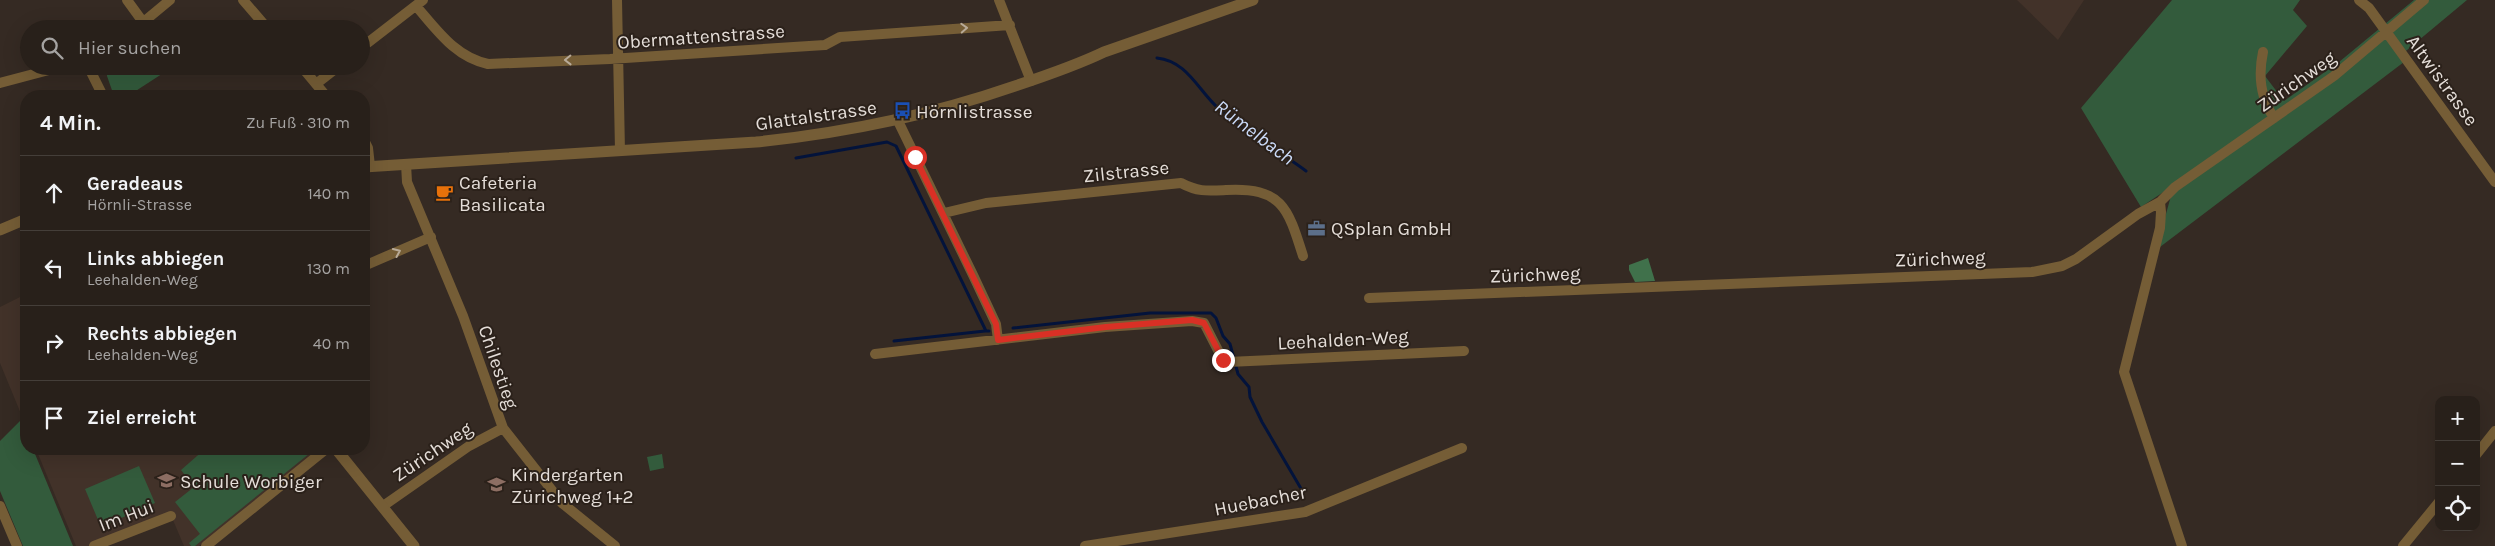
<!DOCTYPE html>
<html lang="de">
<head>
<meta charset="utf-8">
<style>
	:root { --surface:#28201a; --page:#342d27; --text:#f1f3f6; --muted:#a5a3a2; --line:#443e39 }
	body { margin:0; font-family:Karla,sans-serif; background:var(--page); color:var(--text) }
	.controls { position:absolute; right:15px; bottom:15px; display:grid; overflow:hidden; border-radius:10px; box-shadow:0 5px 20px #0002 }
	.controls button { width:45px; height:45px; display:grid; place-items:center; padding:0; border:0; border-bottom:1px solid var(--line); background:var(--surface); color:var(--text); font:25px sans-serif }
	.stop { position:absolute; width:15px; height:15px; margin:-11px; border:4px solid #d93025; border-radius:50%; background:#fff }
	.stop.end { background:#d93025; border-color:#fff; box-shadow:0 1px 5px #0008 }
	.list { margin:0; padding:0; list-style:none }
	h2 { display:flex; justify-content:space-between; align-items:center; height:65px; margin:0; padding:0 20px; font-size:21px }
	h2 small { font-size:16px; font-weight:400; color:var(--muted) }
	.list li { display:grid; grid-template-columns:32px 1fr auto; gap:15px; align-items:center; box-sizing:border-box; height:75px; padding:0 20px; border-top:1px solid var(--line) }
	.list b { display:block; font-size:19px; white-space:nowrap }
	.list p { margin:0; font-size:16px; white-space:nowrap; color:var(--muted) }
	.list em { font-size:16px; font-style:normal; color:var(--muted) }
	.icon { flex:none; width:28px; height:28px; fill:none; stroke:currentColor; stroke-width:2; stroke-linecap:round; stroke-linejoin:round }
	.map { position:relative; flex:none; width:2495px; height:546px; overflow:hidden }
	.search { position:absolute; background:var(--surface); box-shadow:0 5px 20px #0002; left:20px; top:20px; width:350px; height:55px; display:flex; align-items:center; gap:12px; box-sizing:border-box; padding:0 18px; border-radius:28px; color:var(--muted); font-size:19px }
	.panel { position:absolute; background:var(--surface); box-shadow:0 5px 20px #0002; left:20px; top:90px; width:350px; height:365px; border-radius:20px }
	.map>svg:first-child { display:block }
	.built { fill:#423229 }
	.green { fill:#335b3c }
	.forest { fill:#40714b }
	.lines { fill:none; stroke-linecap:round; stroke-linejoin:round }
	.stream { stroke:#03133b; stroke-width:3 }
	.minor { stroke:#755d36; stroke-width:10 }
	.tertiary { stroke:#755d36; stroke-width:11 }
	.oneway { stroke:#b8aa98 }
	.route { stroke:#d93025; stroke-width:6 }
	.labels { text-anchor:middle; stroke-width:4; stroke-linejoin:round; paint-order:stroke }
	.street-label { font-size:19px; fill:#e5ded9; stroke:#2b211a }
	.poi-label { font-size:19px; fill:#e5ded9; stroke:#2b211a; text-anchor:start }
	.water-label { font-size:20px; font-style:italic; fill:#cbdbf9; stroke:#2b211a }
</style>
</head>
<body>
<div class="map">
<svg width="2495" height="546" viewBox="0 0 2495 546">
	<rect width="100%" height="100%" fill="#352a23"/>
	<path class="built" d="M 2017,0 L 2084,0 L 2058,40 Z
		M 26,294 L 26,426 L 0,363 L 0,307 Z
		M 36,449 L 326,449 L 199,546 L 184,546 L 170,513 L 92,546 L 76,546 Z"/>
	<path class="green" d="M 2172,0 L 2300,0 L 2293,10 L 2307,26 L 2265,76 L 2284,101 L 2339,62 L 2414,0 L 2467,0 L 2401,55 L 2404,62 L 2156,250 L 2174,185 L 2141,207 L 2081,108 Z
		M 107,66 L 165,66 L 168,70 L 128,96 L 114,96 L 107,76 Z
		M 21,420 L 26,432 L 26,449 L 33,449 L 73,546 L 23,546 L 0,491 L 0,441 Z
		M 205,449 L 315,449 L 195,546 L 191,546 L 189,543 L 207,528 L 200,534 L 175,502 L 194,487 L 181,470 Z
		M 662,454 L 664,468 L 650,471 L 647,457 Z
		M 139,466 L 155,503 L 101,527 L 85,489 Z"/>
	<path class="forest" d="M 1648,258 L 1655,281 L 1635,282 L 1629,270 L 1629,265 Z"/>
	<g class="lines">
		<path class="stream" d="M 1157,58 C 1187,61 1198,90 1218,108 C 1244,132 1278,150 1306,171
			M 796,158 L 887,142 L 896,146 L 986,331 L 989,331
			M 1013,328 L 1150,313 L 1211,313 L 1216,318 L 1223,336 L 1230,344 L 1238,374 L 1249,387 L 1250,397 L 1262,422 L 1303,492
			M 894,341 L 985,331"/>
		<path class="minor" d="M 127,0 L 143,22
			M 243,0 L 268,29
			M 617,0 L 620,151
			M 999,0 L 1031,81
			M 2359,0 L 2369,8 L 2495,182
			M 416,6 C 437,30 455,57 488,64 L 610,59 L 825,45 L 840,37 L 1010,25
			M 135,29 L 170,0
			M 361,48 L 423,0
			M 2263,52 C 2258,76 2260,97 2274,118
			M 88,66 L 103,96
			M 301,66 L 326,96
			M 0,83 L 64,66
			M 316,84 L 339,66
			M 898,121 L 973,275 L 996,324 L 998,340
			M 364,140 L 368,148 L 370,166
			M 406,164 L 407,182 L 463,316 L 503,428 L 562,503 L 615,546
			M 2160,202 L 2161,212 L 2160,228 L 2124,372 L 2182,546
			M 944,213 L 986,203 L 1181,183 C 1198,192 1207,191 1226,190 C 1282,187 1288,208 1303,256
			M 364,266 L 431,237
			M 1369,298 L 2032,272 L 2062,266 L 2076,259 L 2138,214 L 2160,202 L 2175,187 L 2334,76 L 2424,0
			M 875,354 L 1105,327 L 1192,321 L 1204,323 L 1223,360 L 1228,362 L 1464,351
			M 2476,455 L 2495,431
			M 0,506 L 17,546
			M 383,506 L 469,446 L 503,428
			M 94,546 L 171,516
			M 206,546 L 326,449
			M 1085,546 L 1305,512 L 1462,448
			M 2403,546 L 2439,502"/>
		<path class="tertiary" d="M 364,167 L 756,142 C 845,133 931,115 1015,86 C 1045,76 1075,66 1104,52 L 1253,0
			M 0,230 L 26,219
			M 336,449 L 414,546"/>
	</g>
	<defs><path id="oneway-chevron" d="M-2-3.5L2.5 0L-2 3.5" fill="none" stroke-width="1.6" stroke-linecap="round" stroke-linejoin="round" transform="scale(1.25)"/></defs>
	<g class="oneway">
		<use href="#oneway-chevron" transform="translate(964 28) rotate(-3)"/>
		<use href="#oneway-chevron" transform="translate(568 60) rotate(179)"/>
		<use href="#oneway-chevron" transform="translate(397 252) rotate(-24)"/>
	</g>
	<g class="lines">
		<path class="route" d="M 915,157 L 996,324 L 998,340 L 1106,327 L 1192,320 L 1204,323 L 1223,360"/>
	</g>
	<defs>
		<symbol id="bus-bare" viewBox="-9 -9 18 18"><path d="M-5-6H5V4H4V6H2V4H-2V6H-4V4H-5ZM-3.5-4V0h7V-4ZM-3.5 1.2v1.5H-2V1.2ZM2 1.2v1.5H3.5V1.2Z" fill="#1a4fb4" stroke="#2b211a" stroke-width="2.5" paint-order="stroke"/></symbol>
		<symbol id="cafe-bare" viewBox="-9 -9 18 18"><path d="M-5.5-4.5H6V0H3Q3 3.5 0 3.5H-2.5Q-5.5 3.5-5.5 0ZM3-3.2v2h1.7v-2ZM-6 4.5H4V6H-6Z" fill="#e8710a" stroke="#2b211a" stroke-width="2.5" paint-order="stroke"/></symbol>
		<symbol id="office-bare" viewBox="-9 -9 18 18"><path d="M-6-3h4V-5.5h4V-3h4V5H-6ZM-1-4.5V-3h2v-1.5ZM-6 0V1H6V0Z" fill="#5c6f8a" stroke="#2b211a" stroke-width="2.5" paint-order="stroke"/></symbol>
		<symbol id="school-bare" viewBox="-9 -9 18 18"><path d="M0-5L7-2L0 1L-7-2ZM-4 1L0 2.5L4 1V4Q0 6-4 4Z" fill="#8d6e63" stroke="#2b211a" stroke-width="2.5" paint-order="stroke"/></symbol>
	</defs>
	<g fill-rule="evenodd">
		<use href="#bus-bare" x="890" y="98" width="25" height="25"/>
		<use href="#cafe-bare" x="432" y="180" width="25" height="25"/>
		<use href="#office-bare" x="1304" y="216" width="25" height="25"/>
		<use href="#school-bare" x="154" y="468" width="25" height="25"/>
		<use href="#school-bare" x="484" y="472" width="25" height="25"/>
	</g>
	<g class="labels">
		<g class="street-label">
			<text transform="translate(701 36) rotate(-4)" y="7">Obermattenstrasse</text>
			<text transform="translate(2443 80) rotate(54)" y="7">Altwistrasse</text>
			<text transform="translate(2296 81) rotate(-35)" y="7">Zürichweg</text>
			<text transform="translate(816 115) rotate(-8)" y="7">Glattalstrasse</text>
			<text transform="translate(1126 171) rotate(-6)" y="7">Zilstrasse</text>
			<text transform="translate(1940 258) rotate(-2)" y="7">Zürichweg</text>
			<text transform="translate(1535 274) rotate(-2)" y="7">Zürichweg</text>
			<text transform="translate(1343 339) rotate(-3)" y="7">Leehalden-Weg</text>
			<text transform="translate(499 367) rotate(71)" y="7">Chilestieg</text>
			<text transform="translate(432 451) rotate(-34)" y="7">Zürichweg</text>
			<text transform="translate(1260 500) rotate(-11)" y="7">Huebacher</text>
			<text transform="translate(126 515) rotate(-21)" y="7">Im Hui</text>
		</g>
		<g class="poi-label">
			<text x="916" y="118">Hörnlistrasse</text>
			<text x="459" y="189">Cafeteria<tspan x="459" dy="22">Basilicata</tspan></text>
			<text x="1331" y="235">QSplan GmbH</text>
			<text x="511" y="481">Kindergarten<tspan x="511" dy="22">Zürichweg 1+2</tspan></text>
			<text x="180" y="488">Schule Worbiger</text>
		</g>
		<g class="water-label">
			<text transform="translate(1255 132) rotate(37)" y="7">Rümelbach</text>
		</g>
	</g>
</svg>
<div class="controls">
<button>+</button>
<button>−</button>
<button><svg class="icon" aria-label="locate" viewBox="0 0 24 24"><circle cx="12" cy="12" r="6"/><path d="M12 2v4M12 18v4M2 12h4M18 12h4"/></svg></button>
</div>
<div class="stop" style="left:915px;top:157px"></div>
<div class="stop end" style="left:1223px;top:360px"></div>
<div class="search"><svg class="icon" aria-label="search" viewBox="0 0 24 24"><circle cx="10" cy="10" r="6"/><path d="M15 15l6 6"/></svg>Hier suchen</div>
<section class="panel">
<h2>4 Min.<small>Zu Fuß · 310 m</small></h2>
<ul class="list">
<li><svg class="icon" aria-label="ahead" viewBox="0 0 24 24"><path d="M12 20V5M6 11l6-6 6 6"/></svg><div><b>Geradeaus</b><p>Hörnli-Strasse</p></div><em>140 m</em></li>
<li><svg class="icon" aria-label="left" viewBox="0 0 24 24"><path d="M17 20v-9H6M10 6l-5 5 5 5"/></svg><div><b>Links abbiegen</b><p>Leehalden-Weg</p></div><em>130 m</em></li>
<li><svg class="icon" aria-label="right" viewBox="0 0 24 24"><path d="M7 20v-9h11M14 6l5 5-5 5"/></svg><div><b>Rechts abbiegen</b><p>Leehalden-Weg</p></div><em>40 m</em></li>
<li><svg class="icon" aria-label="arrive" viewBox="0 0 24 24"><path d="M6 21V4h12l-3 4 3 4H6"/></svg><div><b>Ziel erreicht</b></div></li>
</ul>
</section>
</div>
</body>
</html>
